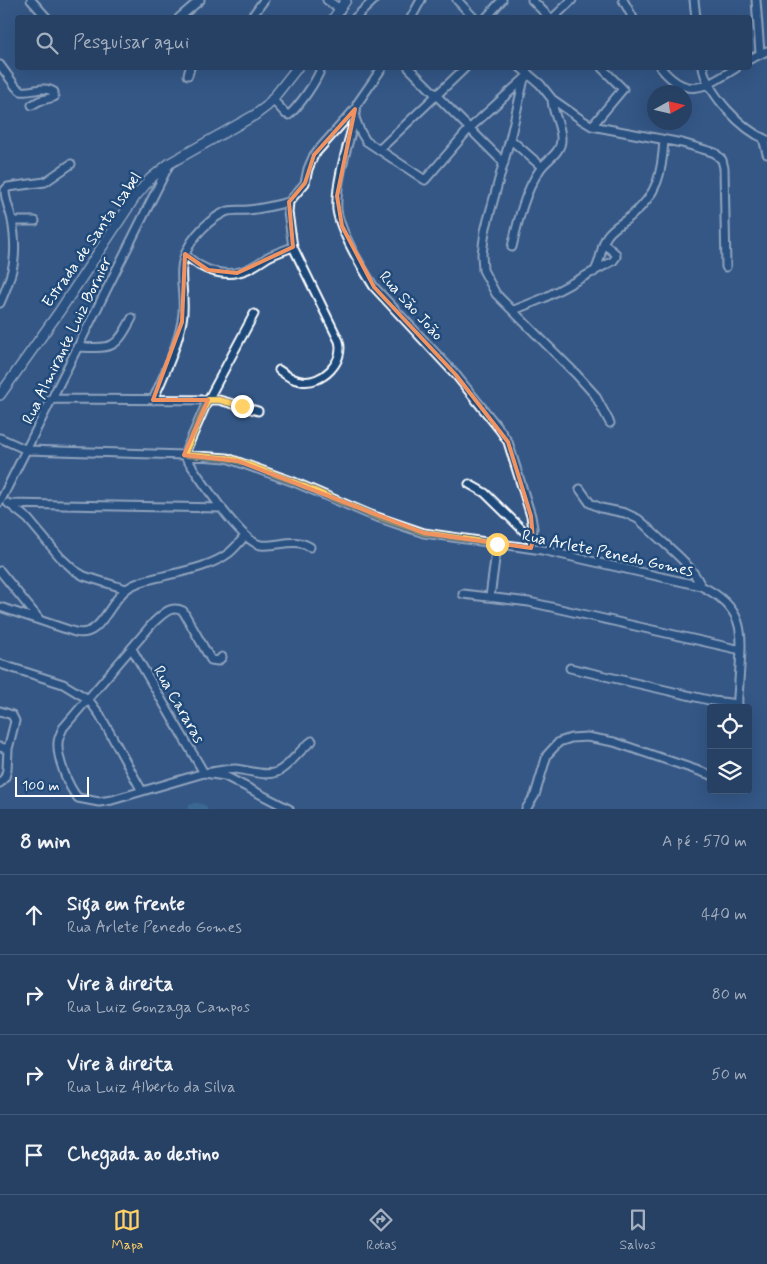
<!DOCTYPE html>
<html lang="pt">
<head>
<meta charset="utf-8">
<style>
	:root { --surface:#274164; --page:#334c6d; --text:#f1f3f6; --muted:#a4afbf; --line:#435a78; --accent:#ffd166 }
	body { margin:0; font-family:Mynerve,sans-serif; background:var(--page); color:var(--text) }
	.controls { position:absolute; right:15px; bottom:15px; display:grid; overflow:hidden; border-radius:5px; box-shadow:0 5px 20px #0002 }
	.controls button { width:45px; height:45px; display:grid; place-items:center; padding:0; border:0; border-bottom:1px solid var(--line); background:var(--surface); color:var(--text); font:25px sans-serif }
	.compass { position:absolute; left:647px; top:85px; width:45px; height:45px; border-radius:50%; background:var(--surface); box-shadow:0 5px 20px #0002; rotate:82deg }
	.scale { position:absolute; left:15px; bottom:12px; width:74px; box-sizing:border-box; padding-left:5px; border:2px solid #fff; border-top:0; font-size:14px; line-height:18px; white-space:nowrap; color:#fff; -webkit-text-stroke:4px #1f4a7a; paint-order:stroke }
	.stop { position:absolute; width:15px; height:15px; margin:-11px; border:4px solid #ffd166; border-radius:50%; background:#fff }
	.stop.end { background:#ffd166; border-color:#fff; box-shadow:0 1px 5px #0008 }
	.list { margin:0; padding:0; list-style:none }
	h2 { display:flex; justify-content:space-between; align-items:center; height:65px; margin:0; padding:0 20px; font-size:21px }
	h2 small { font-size:16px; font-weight:400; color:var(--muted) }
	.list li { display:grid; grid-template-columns:32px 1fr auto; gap:15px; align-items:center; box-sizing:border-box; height:80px; padding:0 20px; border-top:1px solid var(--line) }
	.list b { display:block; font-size:19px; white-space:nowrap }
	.list p { margin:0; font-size:16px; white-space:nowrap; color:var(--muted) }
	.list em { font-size:16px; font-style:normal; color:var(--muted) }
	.icon { flex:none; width:28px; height:28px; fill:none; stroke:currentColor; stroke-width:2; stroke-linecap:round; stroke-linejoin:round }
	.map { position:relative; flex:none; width:767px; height:809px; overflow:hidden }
	.search { position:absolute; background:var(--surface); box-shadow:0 5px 20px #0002; left:15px; right:15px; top:15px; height:55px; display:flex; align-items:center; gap:12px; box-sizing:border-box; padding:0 18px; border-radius:5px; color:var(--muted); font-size:19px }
	.sheet { height:385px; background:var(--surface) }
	nav { display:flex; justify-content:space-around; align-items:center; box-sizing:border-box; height:70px; border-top:1px solid var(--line); background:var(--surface); font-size:14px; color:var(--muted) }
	nav a { display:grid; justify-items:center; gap:2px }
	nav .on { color:var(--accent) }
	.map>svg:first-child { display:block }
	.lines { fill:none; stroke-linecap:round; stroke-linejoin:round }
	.river { stroke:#437b9f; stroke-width:9 }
	.minor-casing { stroke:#fff; stroke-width:11 }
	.major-casing { stroke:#fff; stroke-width:12 }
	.minor { stroke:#1f4a7a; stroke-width:7 }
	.major { stroke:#1f4a7a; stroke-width:9 }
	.route { stroke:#ffd166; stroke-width:6 }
	.marked { fill:none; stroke:#f09361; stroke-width:4; stroke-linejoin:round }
	.labels { text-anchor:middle; stroke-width:5; stroke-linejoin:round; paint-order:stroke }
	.street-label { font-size:16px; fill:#fff; stroke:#1f4a7a }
</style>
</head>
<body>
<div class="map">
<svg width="767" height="809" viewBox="0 0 767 809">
	<rect width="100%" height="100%" fill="#345786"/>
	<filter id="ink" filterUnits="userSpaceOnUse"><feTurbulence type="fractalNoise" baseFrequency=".02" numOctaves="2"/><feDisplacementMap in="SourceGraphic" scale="10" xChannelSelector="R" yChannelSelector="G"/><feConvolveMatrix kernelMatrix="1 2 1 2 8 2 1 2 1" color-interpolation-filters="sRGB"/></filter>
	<g filter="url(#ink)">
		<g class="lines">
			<path class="river" d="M 192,809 L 196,807 L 203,809"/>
			<defs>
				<path id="minor" d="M 31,0 L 47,18
					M 327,0 L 340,9
					M 457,0 L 474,18
					M 532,0 L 550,18
					M 623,0 L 633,18
					M 694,0 L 696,18
					M 756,0 L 760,53
					M 179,18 L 200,0
					M 251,18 L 264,0
					M 355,18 L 374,0
					M 411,18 L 421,0
					M 486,18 L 502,0
					M 553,18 L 572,0
					M 750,59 L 767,51
					M 0,65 L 16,87 L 21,91 C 32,93 43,85 54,92 L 54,97 L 39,101 L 32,105
					M 382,68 L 357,104 L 355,118 C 348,144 335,184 337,210 C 340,231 362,268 374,287 L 456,375 L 500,430 L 508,442 L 531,516 L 533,528 L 531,548
					M 409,68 L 504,163
					M 521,68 L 540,84 L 552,99 L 582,120 L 592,126 L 682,143 L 709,151 L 715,153 L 722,160 L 724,168 L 726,267
					M 661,68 C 688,101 707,86 736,68
					M 703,68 C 708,94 742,130 767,140
					M 188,75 L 190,68
					M 529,75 L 524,79 L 510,139 L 485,231 L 482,254 L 483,270 L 496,294 L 576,374 L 595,395 L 610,423
					M 272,99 L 286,114 L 289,115 C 299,106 317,81 321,68
					M 355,118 L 360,131 L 366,141 L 425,180 L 470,128 L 524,79
					M 592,126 L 623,89 L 602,68
					M 763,138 L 767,154
					M 510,139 L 542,167
					M 379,150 L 465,68
					M 12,221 L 35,221
					M 512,247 C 518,221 525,190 541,168 C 548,159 561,152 561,140 C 562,126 552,113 552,99
					M 185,254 C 201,271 226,279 248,269 C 255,266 262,261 268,257 C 276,253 285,250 293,247
					M 594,272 C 602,260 600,247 607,236 C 613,227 624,222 631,216 C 658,194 662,173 664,140
					M 0,303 C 14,272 18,255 12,220 C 10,210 5,201 5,190 L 8,187 L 45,182 L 71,164
					M 514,310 L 544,298 L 613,261 L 616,257 L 616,254 L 604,244
					M 254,314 L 208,400 L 184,455 C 197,473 240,542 261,545 C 278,547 294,537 310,547
					M 77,347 C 113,348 115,350 132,318
					M 279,370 C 286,375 292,380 301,381 C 322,385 345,362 339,341 L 293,247 L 288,212 L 289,202 L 305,183 L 308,169 L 314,155 L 355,109
					M 51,399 L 219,400 L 258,411
					M 153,400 C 164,375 177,348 182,321 C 186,301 180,285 182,268 C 184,244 205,222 225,212 C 233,209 240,211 248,210 C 262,209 276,205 289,202
					M 0,438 L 27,450 L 184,455 L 227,458 L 294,482 L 371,515 L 424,533 L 542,550 L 701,586 C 748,609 742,635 739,681 C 739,690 737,699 738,708
					M 469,484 L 485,493 L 533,540
					M 580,489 L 590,503 L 601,508 L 625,513 L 638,519 L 645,525 C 664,545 690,561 701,586
					M 0,502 L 169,165
					M 8,503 L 28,519 L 60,557 L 74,570 L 84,576 L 126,589
					M 9,504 L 222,508
					M 0,571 L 39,619
					M 463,594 L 529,602 L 741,650
					M 490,597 L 497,544
					M 0,607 L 75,632 C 102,639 109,600 128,588 C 138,581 152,579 164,576 C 185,571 212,566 229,553 C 235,548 240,542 245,536
					M 132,649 L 204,773 C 214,772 225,769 235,769 C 248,770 265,777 277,772 C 290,766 299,750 312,741
					M 222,657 L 218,661 L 211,660 L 183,611 C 170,605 163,614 153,623 L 63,728 C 61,733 58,738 58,743 C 57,758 68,787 78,798 L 99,802 L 112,800 L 204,773 L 225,776 L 289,809
					M 0,664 L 63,684 L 88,699 L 100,715 L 142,791
					M 570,668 L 713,701 L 738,704
					M 0,711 L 12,715 L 15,721 L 8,749 L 7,770 L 5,777 L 0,783
					M 0,747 L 8,749
					M 526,809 L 535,795 L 547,755 L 559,742 L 571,738 L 587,737 L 614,742 L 711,775"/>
				<path id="major" d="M 334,18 L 346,0
					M 0,395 L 59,312 L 135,197 L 150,179 L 170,163 L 255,115 L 267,106 L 297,68"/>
			</defs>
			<use href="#minor" class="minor-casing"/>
			<use href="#major" class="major-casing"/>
			<use href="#minor" class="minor"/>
			<use href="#major" class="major"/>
		</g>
	</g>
	<g class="lines" filter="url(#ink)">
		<path class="route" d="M 242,406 L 219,400 L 208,400 L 184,455 L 227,458 L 238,461 L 294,482 L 371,515 L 424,533 L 497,544"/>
	</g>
	<path d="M0 0H767V809H0ZM 355,109 L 337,196 L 342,226 L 374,287 L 456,375 L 508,442 L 531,516 L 533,540 L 531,548 L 424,533 L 238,461 L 184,455 L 208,400 L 153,400 L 182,322 L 185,254 L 208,270 L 237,273 L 293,247 L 289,202 L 305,183 L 314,155 Z" fill="#345786" fill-opacity=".55" fill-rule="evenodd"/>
	<path class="marked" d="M 355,109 L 337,196 L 342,226 L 374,287 L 456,375 L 508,442 L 531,516 L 533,540 L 531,548 L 424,533 L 238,461 L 184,455 L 208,400 L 153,400 L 182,322 L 185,254 L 208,270 L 237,273 L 293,247 L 289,202 L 305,183 L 314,155 Z"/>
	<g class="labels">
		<g class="street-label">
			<text transform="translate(91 239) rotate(-55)" y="6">Estrada de Santa Isabel</text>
			<text transform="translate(412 305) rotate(48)" y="6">Rua São João</text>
			<text transform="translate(66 340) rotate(-64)" y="6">Rua Almirante Luiz Bornier</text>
			<text transform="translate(608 552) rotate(12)" y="6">Rua Arlete Penedo Gomes</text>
			<text transform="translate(180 704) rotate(60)" y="6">Rua Cararas</text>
		</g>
	</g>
</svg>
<div class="controls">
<button><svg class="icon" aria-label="locate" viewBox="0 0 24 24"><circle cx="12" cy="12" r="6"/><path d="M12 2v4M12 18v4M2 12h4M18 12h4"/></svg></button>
<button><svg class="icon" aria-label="layers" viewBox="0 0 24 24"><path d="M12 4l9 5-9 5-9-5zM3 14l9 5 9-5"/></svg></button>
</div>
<svg class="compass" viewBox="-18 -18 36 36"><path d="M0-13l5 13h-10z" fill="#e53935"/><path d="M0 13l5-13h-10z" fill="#a4afbf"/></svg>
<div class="scale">100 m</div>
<div class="stop" style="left:497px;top:544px"></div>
<div class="stop end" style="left:242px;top:406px"></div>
<div class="search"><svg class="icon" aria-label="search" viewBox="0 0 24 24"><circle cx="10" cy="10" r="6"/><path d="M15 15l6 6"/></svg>Pesquisar aqui</div>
</div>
<section class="sheet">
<h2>8 min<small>A pé · 570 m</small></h2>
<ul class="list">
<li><svg class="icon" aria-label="ahead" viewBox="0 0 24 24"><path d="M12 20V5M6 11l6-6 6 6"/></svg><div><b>Siga em frente</b><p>Rua Arlete Penedo Gomes</p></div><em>440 m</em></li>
<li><svg class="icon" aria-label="right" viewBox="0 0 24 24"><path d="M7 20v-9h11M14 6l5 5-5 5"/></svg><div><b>Vire à direita</b><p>Rua Luiz Gonzaga Campos</p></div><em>80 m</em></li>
<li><svg class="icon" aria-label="right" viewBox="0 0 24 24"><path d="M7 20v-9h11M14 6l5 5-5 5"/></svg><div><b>Vire à direita</b><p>Rua Luiz Alberto da Silva</p></div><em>50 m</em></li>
<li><svg class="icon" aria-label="arrive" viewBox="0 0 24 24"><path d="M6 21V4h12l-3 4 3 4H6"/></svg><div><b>Chegada ao destino</b></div></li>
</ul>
</section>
<nav>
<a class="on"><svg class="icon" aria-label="map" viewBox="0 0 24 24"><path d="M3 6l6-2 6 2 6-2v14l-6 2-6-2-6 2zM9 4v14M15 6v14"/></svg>Mapa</a>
<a><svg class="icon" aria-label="directions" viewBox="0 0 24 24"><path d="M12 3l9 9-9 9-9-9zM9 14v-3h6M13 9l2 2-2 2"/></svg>Rotas</a>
<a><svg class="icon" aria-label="saved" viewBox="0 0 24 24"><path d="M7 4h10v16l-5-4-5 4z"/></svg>Salvos</a>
</nav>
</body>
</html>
